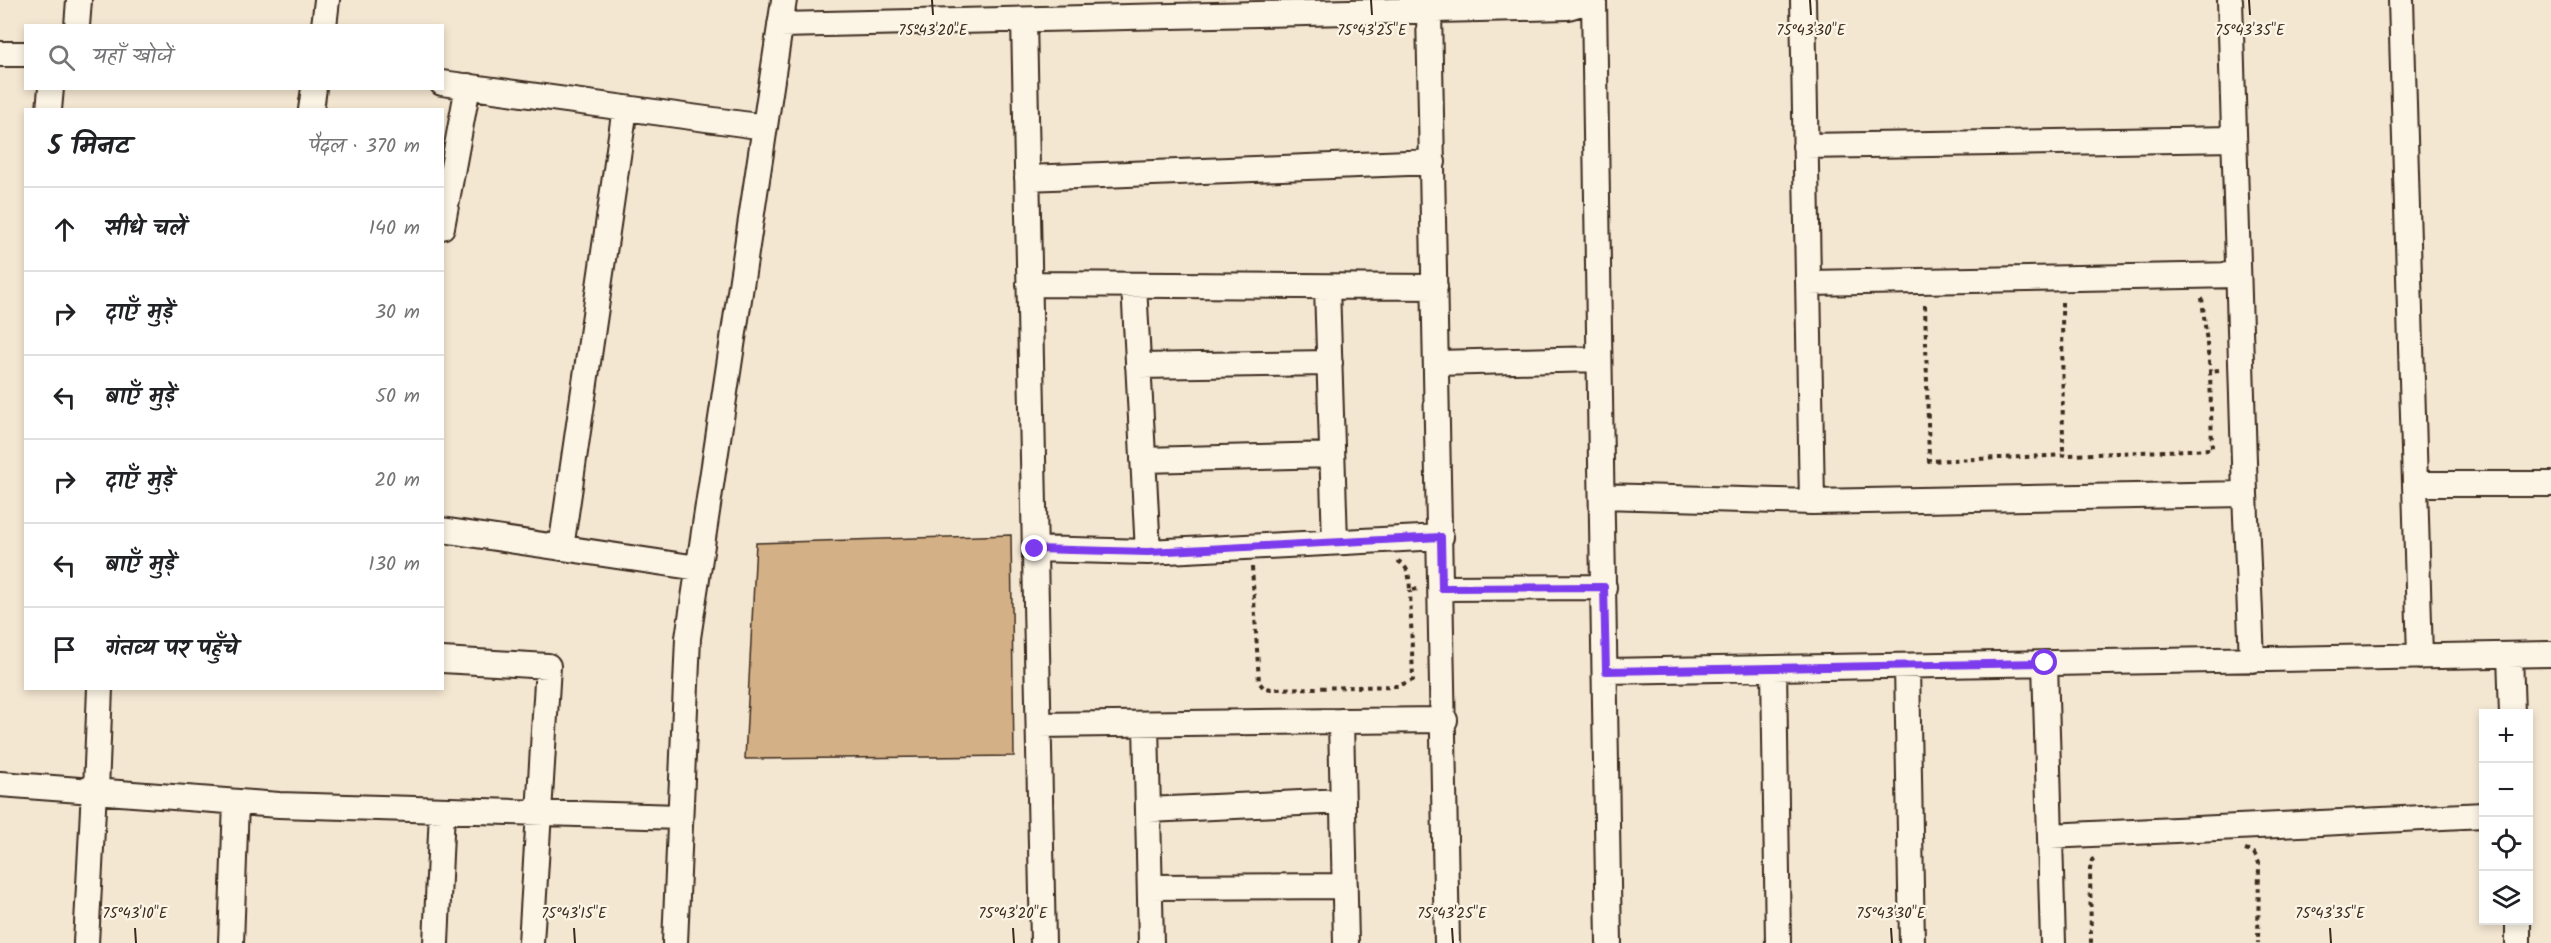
<!DOCTYPE html>
<html lang="hi">
<head>
<meta charset="utf-8">
<style>
	:root { --surface:#fff; --page:#f2f2f2; --text:#202124; --muted:#757577; --line:#e0e0e0 }
	body { margin:0; font-family:Kalam,"Playpen Sans Deva",sans-serif; background:var(--page); color:var(--text) }
	.controls { position:absolute; right:18px; bottom:18px; display:grid; overflow:hidden; border-radius:0px; box-shadow:0 3px 9px #0003 }
	.controls button { width:54px; height:54px; display:grid; place-items:center; padding:0; border:0; border-bottom:2px solid var(--line); background:var(--surface); color:var(--text); font:30px sans-serif }
	.stop { position:absolute; width:18px; height:18px; margin:-14px; border:4px solid #7c3aed; border-radius:50%; background:#fff }
	.stop.end { background:#7c3aed; border-color:#fff; box-shadow:0 2px 6px #0008 }
	.list { margin:0; padding:0; list-style:none }
	h2 { display:flex; justify-content:space-between; align-items:center; height:78px; margin:0; padding:0 24px; font-size:26px }
	h2 small { font-size:20px; font-weight:400; color:var(--muted) }
	.list li { display:grid; grid-template-columns:39px 1fr auto; gap:18px; align-items:center; box-sizing:border-box; height:84px; padding:0 24px; border-top:2px solid var(--line) }
	.list b { display:block; font-size:22px; white-space:nowrap }
	.list em { font-size:20px; font-style:normal; color:var(--muted) }
	.icon { flex:none; width:33px; height:33px; fill:none; stroke:currentColor; stroke-width:2; stroke-linecap:round; stroke-linejoin:round }
	.map { position:relative; flex:none; width:2551px; height:943px; overflow:hidden }
	.search { position:absolute; background:var(--surface); box-shadow:0 3px 9px #0003; left:24px; top:24px; width:420px; height:66px; display:flex; align-items:center; gap:15px; box-sizing:border-box; padding:0 21px; border-radius:0px; color:var(--muted); font-size:22px }
	.panel { position:absolute; background:var(--surface); box-shadow:0 3px 9px #0003; left:24px; top:108px; width:420px; height:582px; border-radius:0px }
	.map>svg:first-child { display:block }
	.building { fill:#d4b086; stroke:#3b2a1e; stroke-width:1.5 }
	.lines { fill:none; stroke-linecap:round; stroke-linejoin:round }
	.street-casing { stroke:#3b2a1e; stroke-width:28 }
	.path { stroke:#3b2a1e; stroke-width:4; stroke-dasharray:4.5 4.5; stroke-linecap:butt }
	.street { stroke:#fcf5e5; stroke-width:24 }
	.route { stroke:#7c3aed; stroke-width:8 }
	.ticks { fill:none; stroke:#3b2a1e; stroke-width:2 }
	.ticks-label { font-size:15px; text-anchor:middle; fill:#3b2a1e; stroke:#fcf5e5; stroke-width:4.5; stroke-linejoin:round; paint-order:stroke }
</style>
</head>
<body>
<div class="map">
<svg width="2551" height="943" viewBox="0 0 2551 943">
	<rect width="100%" height="100%" fill="#f4e7d2"/>
	<filter id="ink" filterUnits="userSpaceOnUse"><feTurbulence type="fractalNoise" baseFrequency=".0167" numOctaves="2"/><feDisplacementMap in="SourceGraphic" scale="12" xChannelSelector="R" yChannelSelector="G"/><feConvolveMatrix kernelMatrix="1 2 1 2 8 2 1 2 1" color-interpolation-filters="sRGB"/></filter>
	<g filter="url(#ink)">
		<path class="building" d="M 1011,535 L 1014,756 L 745,759 L 756,543 Z"/>
		<g class="lines">
			<defs>
				<path id="street" d="M 1594,0 C 1597,314 1605,629 1609,943
					M 1803,0 L 1812,502 L 2245,494 L 2230,0
					M 2401,0 L 2420,657
					M 1429,11 L 1447,943
					M 1024,20 L 1043,943
					M 780,25 L 1568,7 L 1591,0
					M 77,26 L 79,0
					M 324,26 L 327,0
					M 0,54 L 26,54
					M 442,83 L 765,127
					M 49,110 L 51,88
					M 311,110 L 314,88
					M 1805,146 L 2234,139
					M 1027,178 L 1433,162
					M 442,227 L 468,86
					M 1808,283 L 2238,275
					M 1029,284 L 1435,287
					M 1327,287 L 1335,542
					M 1437,363 L 1598,359
					M 1138,366 L 1330,363
					M 1143,460 L 1332,455
					M 2415,484 L 2551,484
					M 2245,494 L 2252,660
					M 1602,496 L 1812,502
					M 442,530 L 698,568
					M 561,548 L 625,108
					M 1035,549 L 1148,552 L 1134,285
					M 1148,552 L 1441,537
					M 1442,588 L 1604,587
					M 2510,655 L 2512,714
					M 442,660 L 548,666 L 531,943
					M 2045,663 L 2053,943
					M 1907,666 L 1912,943
					M 1774,668 L 1778,943
					M 1606,671 L 2551,654
					M 1146,724 L 1151,943
					M 1039,725 L 1341,721
					M 0,784 L 279,805 L 680,817
					M 96,790 L 100,688
					M 1148,810 L 1343,801
					M 2050,836 L 2484,815
					M 1150,887 L 1345,886
					M 2518,920 L 2518,943
					M 86,943 L 94,790
					M 231,943 L 236,802
					M 436,943 L 442,811
					M 675,943 L 688,638 L 784,0
					M 1346,943 L 1341,721 L 1445,720"/>
			</defs>
			<use href="#street" class="street-casing"/>
			<path class="path" d="M 2202,298 L 2210,371
				M 2062,302 L 2063,455
				M 1925,305 L 1929,461 L 2212,449 L 2210,371 L 2219,370
				M 1398,561 C 1410,568 1409,577 1410,590 L 1420,589
				M 1252,567 L 1259,682 L 1263,687 L 1271,689 L 1398,686 L 1413,680 L 1410,590
				M 2245,850 L 2254,853 L 2259,863 L 2258,943
				M 2091,943 L 2090,869 L 2092,860 L 2097,857"/>
			<use href="#street" class="street"/>
		</g>
	</g>
	<g class="lines" filter="url(#ink)">
		<path class="route" d="M 1035,549 L 1148,552 L 1441,537 L 1442,588 L 1604,587 L 1606,671 L 2045,663"/>
	</g>
	<path class="ticks" d="M 932,0 L 933,15M 1371,0 L 1372,15M 1810,0 L 1811,15M 2249,0 L 2250,15M 135,928 L 136,943M 574,928 L 575,943M 1013,928 L 1014,943M 1452,928 L 1453,943M 1891,928 L 1892,943M 2330,928 L 2331,943"/>
	<g class="ticks-label">
		<text x="933" y="35">75°43'20"E</text>
		<text x="1372" y="35">75°43'25"E</text>
		<text x="1811" y="35">75°43'30"E</text>
		<text x="2250" y="35">75°43'35"E</text>
		<text x="135" y="918">75°43'10"E</text>
		<text x="574" y="918">75°43'15"E</text>
		<text x="1013" y="918">75°43'20"E</text>
		<text x="1452" y="918">75°43'25"E</text>
		<text x="1891" y="918">75°43'30"E</text>
		<text x="2330" y="918">75°43'35"E</text>
	</g>
</svg>
<div class="controls">
<button>+</button>
<button>−</button>
<button><svg class="icon" aria-label="locate" viewBox="0 0 24 24"><circle cx="12" cy="12" r="6"/><path d="M12 2v4M12 18v4M2 12h4M18 12h4"/></svg></button>
<button><svg class="icon" aria-label="layers" viewBox="0 0 24 24"><path d="M12 4l9 5-9 5-9-5zM3 14l9 5 9-5"/></svg></button>
</div>
<div class="stop" style="left:2045px;top:663px"></div>
<div class="stop end" style="left:1035px;top:549px"></div>
<div class="search"><svg class="icon" aria-label="search" viewBox="0 0 24 24"><circle cx="10" cy="10" r="6"/><path d="M15 15l6 6"/></svg>यहाँ खोजें</div>
<section class="panel">
<h2>5 मिनट<small>पैदल · 370 m</small></h2>
<ul class="list">
<li><svg class="icon" aria-label="ahead" viewBox="0 0 24 24"><path d="M12 20V5M6 11l6-6 6 6"/></svg><div><b>सीधे चलें</b></div><em>140 m</em></li>
<li><svg class="icon" aria-label="right" viewBox="0 0 24 24"><path d="M7 20v-9h11M14 6l5 5-5 5"/></svg><div><b>दाएँ मुड़ें</b></div><em>30 m</em></li>
<li><svg class="icon" aria-label="left" viewBox="0 0 24 24"><path d="M17 20v-9H6M10 6l-5 5 5 5"/></svg><div><b>बाएँ मुड़ें</b></div><em>50 m</em></li>
<li><svg class="icon" aria-label="right" viewBox="0 0 24 24"><path d="M7 20v-9h11M14 6l5 5-5 5"/></svg><div><b>दाएँ मुड़ें</b></div><em>20 m</em></li>
<li><svg class="icon" aria-label="left" viewBox="0 0 24 24"><path d="M17 20v-9H6M10 6l-5 5 5 5"/></svg><div><b>बाएँ मुड़ें</b></div><em>130 m</em></li>
<li><svg class="icon" aria-label="arrive" viewBox="0 0 24 24"><path d="M6 21V4h12l-3 4 3 4H6"/></svg><div><b>गंतव्य पर पहुँचे</b></div></li>
</ul>
</section>
</div>
</body>
</html>
